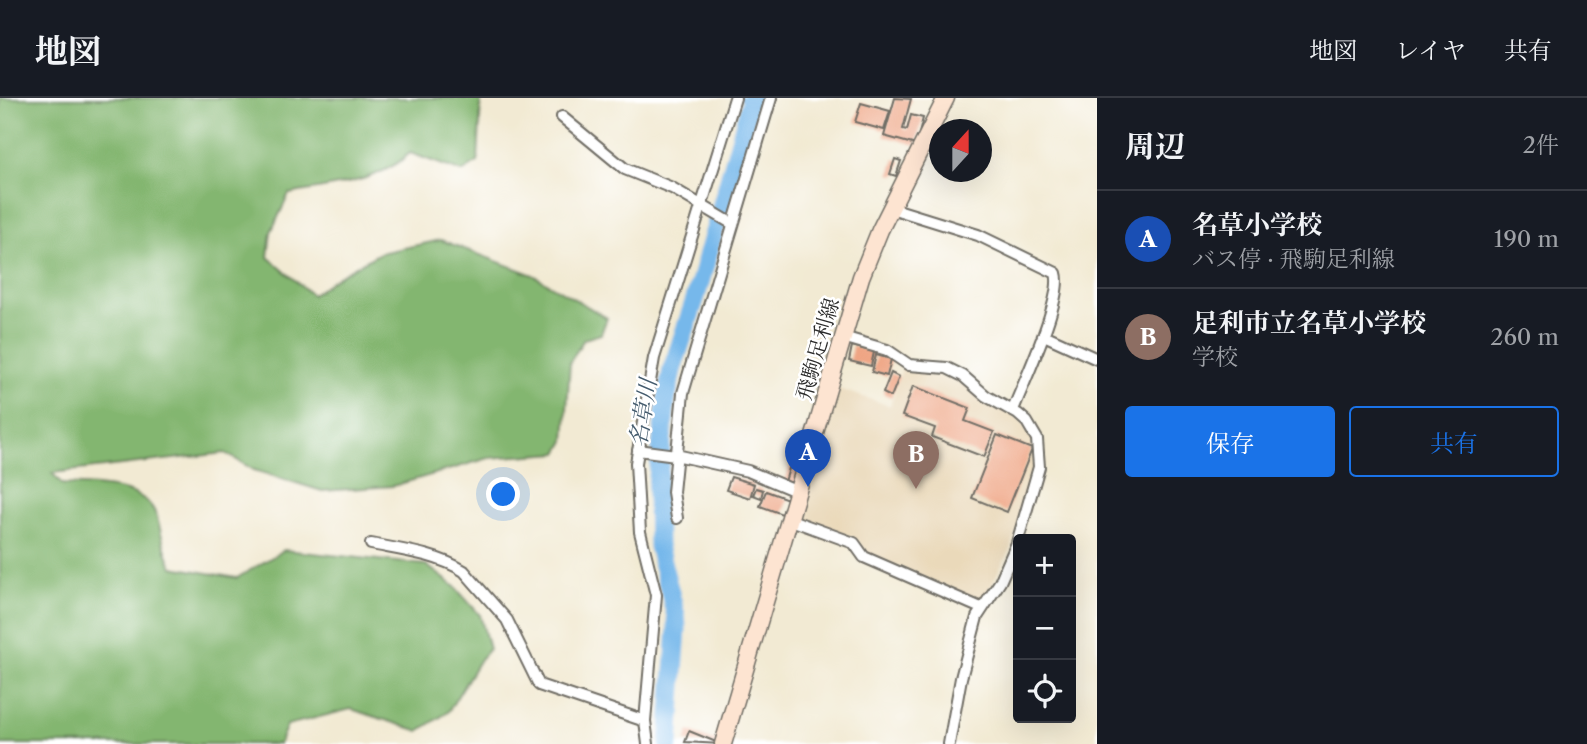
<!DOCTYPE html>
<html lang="ja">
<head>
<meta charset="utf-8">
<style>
	:root { --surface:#171b24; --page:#20242c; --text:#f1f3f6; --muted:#9ea1a6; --line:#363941; --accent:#1a73e8 }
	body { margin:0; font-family:"Libre Caslon Text","Noto Serif JP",serif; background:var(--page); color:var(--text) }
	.controls { position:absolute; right:21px; bottom:21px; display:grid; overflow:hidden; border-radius:7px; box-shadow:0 7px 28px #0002 }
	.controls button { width:63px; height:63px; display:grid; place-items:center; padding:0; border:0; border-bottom:2px solid var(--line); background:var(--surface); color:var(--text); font:35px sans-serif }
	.compass { position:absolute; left:929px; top:21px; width:63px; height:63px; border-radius:50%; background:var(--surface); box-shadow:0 7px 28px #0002; rotate:21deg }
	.you { position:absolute; left:504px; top:397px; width:24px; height:24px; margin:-18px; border:5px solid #fff; border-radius:50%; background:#1a73e8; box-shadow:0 0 0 10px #1a73e833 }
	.badge { display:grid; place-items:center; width:46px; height:46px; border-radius:50%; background:var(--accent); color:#fff; font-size:23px; font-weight:700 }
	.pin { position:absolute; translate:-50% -58px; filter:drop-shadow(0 2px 4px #0008) }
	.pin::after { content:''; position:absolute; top:37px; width:24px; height:21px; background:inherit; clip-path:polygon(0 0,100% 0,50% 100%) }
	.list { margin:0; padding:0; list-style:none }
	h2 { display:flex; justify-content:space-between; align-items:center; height:91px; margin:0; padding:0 28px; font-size:30px }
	h2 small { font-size:23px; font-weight:400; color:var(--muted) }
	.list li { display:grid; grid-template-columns:46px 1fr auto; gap:21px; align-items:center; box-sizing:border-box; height:98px; padding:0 28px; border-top:2px solid var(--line) }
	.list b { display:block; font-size:26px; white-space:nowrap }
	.list p { margin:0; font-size:23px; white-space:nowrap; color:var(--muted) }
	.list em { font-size:23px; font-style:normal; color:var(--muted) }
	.actions { display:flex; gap:14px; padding:21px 28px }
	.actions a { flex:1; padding:16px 0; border:2px solid var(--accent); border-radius:7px; text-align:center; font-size:24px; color:var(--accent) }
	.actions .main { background:var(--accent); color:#fff }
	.icon { flex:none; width:38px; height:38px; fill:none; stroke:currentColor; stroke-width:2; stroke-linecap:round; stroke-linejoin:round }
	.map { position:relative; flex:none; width:1097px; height:646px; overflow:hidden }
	header { display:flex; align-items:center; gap:42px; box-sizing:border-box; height:98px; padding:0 35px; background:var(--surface); border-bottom:2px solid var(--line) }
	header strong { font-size:33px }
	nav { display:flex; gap:38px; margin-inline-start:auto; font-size:24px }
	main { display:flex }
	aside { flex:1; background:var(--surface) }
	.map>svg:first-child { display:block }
	.built { fill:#ead9ba }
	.forest { fill:#83b670; stroke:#57704e; stroke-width:2 }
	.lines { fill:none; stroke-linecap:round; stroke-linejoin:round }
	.stream { stroke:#76b8eb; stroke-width:3.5 }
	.river { stroke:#76b8eb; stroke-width:19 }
	.building { fill:#efa584 }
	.minor-casing { stroke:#716e66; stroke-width:14 }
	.secondary-casing { stroke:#716e66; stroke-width:19 }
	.minor { stroke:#fff; stroke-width:10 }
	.secondary { stroke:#fde4d1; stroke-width:16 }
	.labels { text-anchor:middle; stroke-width:5; stroke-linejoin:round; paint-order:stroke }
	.street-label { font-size:21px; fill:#2b2b2b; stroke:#fff }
	.water-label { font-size:23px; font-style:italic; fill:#455c6e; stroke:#fff }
</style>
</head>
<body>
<header>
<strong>地図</strong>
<nav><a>地図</a><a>レイヤ</a><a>共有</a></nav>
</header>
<main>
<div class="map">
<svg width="1097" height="646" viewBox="0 0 1097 646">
	<rect width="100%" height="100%" fill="#fff"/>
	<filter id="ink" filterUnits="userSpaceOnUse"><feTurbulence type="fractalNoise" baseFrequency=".0143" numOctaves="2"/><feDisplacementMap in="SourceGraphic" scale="14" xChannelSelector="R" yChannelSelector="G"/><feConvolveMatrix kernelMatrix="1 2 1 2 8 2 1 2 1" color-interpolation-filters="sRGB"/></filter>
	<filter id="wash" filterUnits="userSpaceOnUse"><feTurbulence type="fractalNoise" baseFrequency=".00686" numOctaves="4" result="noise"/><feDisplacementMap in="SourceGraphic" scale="28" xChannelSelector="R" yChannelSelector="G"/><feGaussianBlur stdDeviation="1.57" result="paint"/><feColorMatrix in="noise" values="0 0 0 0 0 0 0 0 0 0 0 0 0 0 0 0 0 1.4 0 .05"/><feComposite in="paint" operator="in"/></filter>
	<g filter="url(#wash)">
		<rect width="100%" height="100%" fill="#f2ead3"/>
		<path class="built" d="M 902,271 L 945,273 L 1014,316 L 1024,327 L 1033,343 L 1035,368 L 1011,449 L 985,499 L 975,502 L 867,455 L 857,441 L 801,419 L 797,415 L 833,289 L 890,308 Z"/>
		<path class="forest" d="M 0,0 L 481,0 L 478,64 L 462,74 L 410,55 C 379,85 329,88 289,96 L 271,134 L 268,159 L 312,197 L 338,178 L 380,155 L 441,142 L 533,177 L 607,220 L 601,236 L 584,241 L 570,264 L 565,343 L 558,355 L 489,360 L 393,388 L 322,393 L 254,372 L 225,355 L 52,375 L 62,386 C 90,388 145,385 156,417 C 162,434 163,452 173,469 L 237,480 L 284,452 L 426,467 L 454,488 L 480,517 L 489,551 L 480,561 L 448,614 L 419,633 L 351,611 L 287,627 L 279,646 L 0,646 Z"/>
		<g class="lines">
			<path class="stream" d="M 740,0 L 751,3"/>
			<path class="river" d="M 669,646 L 677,530 L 676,518 L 658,448 L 657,390 L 666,303 L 672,272 L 697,195 L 752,0"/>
		</g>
		<g id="blocks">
			<path class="building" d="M 895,0 L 911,1 L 903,31 L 907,32 L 911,17 L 923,20 L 916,47 L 884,38 Z
				M 861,5 L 890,13 L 884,32 L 855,24 Z
				M 895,61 L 901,63 L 896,78 L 890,76 Z
				M 852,248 L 874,254 L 871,268 L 849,263 Z
				M 876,257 L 891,261 L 887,278 L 872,274 Z
				M 891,275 L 899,279 L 891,299 L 883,295 Z
				M 913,288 L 970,310 L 965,323 L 994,334 L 984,359 L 932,339 L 935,330 L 902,318 Z
				M 997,337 L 1032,351 L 1007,414 L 972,400 Z
				M 791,364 L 802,367 L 795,391 L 784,387 Z
				M 731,379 L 754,386 L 750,400 L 726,392 Z
				M 756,390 L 763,392 L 761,400 L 753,397 Z
				M 766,393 L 788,401 L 782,416 L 760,408 Z
				M 689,633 L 721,646 L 685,644 Z"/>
		</g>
	</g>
	<g filter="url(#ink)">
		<use href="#blocks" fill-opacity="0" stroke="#716e66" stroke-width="2"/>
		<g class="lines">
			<defs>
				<path id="minor" d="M 562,19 L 625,71 L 672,90 L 733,126
					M 891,110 L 978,137 L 1056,175 C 1064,199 1023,286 1013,312
					M 1044,237 L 1097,261
					M 843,239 L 887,252 L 909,267 L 947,270 L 963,278 L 986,298 L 1018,316 L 1027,324 L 1037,341 L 1039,369 L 1017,445 L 1000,484 L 977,519 L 961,580 L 949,646
					M 638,352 L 676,357 L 748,373 L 798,394
					M 677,420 L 673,394 L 683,295 L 771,0
					M 791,422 L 854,445 L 864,459 L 981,510
					M 371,446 C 401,452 437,456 464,473 L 507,522 L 539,587 L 645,623
					M 648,646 L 645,623 L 656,497 L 640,434 L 636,365 L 654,260 L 735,0"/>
				<path id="secondary" d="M 723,646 L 861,179 L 880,132 L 946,0"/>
			</defs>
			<use href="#minor" class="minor-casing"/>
			<use href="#secondary" class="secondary-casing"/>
			<use href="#minor" class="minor"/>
			<use href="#secondary" class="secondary"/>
		</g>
	</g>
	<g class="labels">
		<g class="street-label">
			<text transform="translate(818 251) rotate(-74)" y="7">飛駒足利線</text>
		</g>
		<g class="water-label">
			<text transform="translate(643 315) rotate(-81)" y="8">名草川</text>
		</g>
	</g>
</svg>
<div class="controls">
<button>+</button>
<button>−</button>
<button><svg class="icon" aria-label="locate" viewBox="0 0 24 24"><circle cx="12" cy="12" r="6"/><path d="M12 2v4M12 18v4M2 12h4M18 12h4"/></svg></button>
</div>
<svg class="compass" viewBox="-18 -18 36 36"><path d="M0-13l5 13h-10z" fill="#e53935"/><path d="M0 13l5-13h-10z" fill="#9ea1a6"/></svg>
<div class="you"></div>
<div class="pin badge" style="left:808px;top:389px;background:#1a4fb4">A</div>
<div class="pin badge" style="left:916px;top:391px;background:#8d6e63">B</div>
</div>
<aside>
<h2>周辺<small>2件</small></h2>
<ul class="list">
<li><span class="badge" style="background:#1a4fb4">A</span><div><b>名草小学校</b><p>バス停 · 飛駒足利線</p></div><em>190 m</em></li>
<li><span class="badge" style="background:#8d6e63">B</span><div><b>足利市立名草小学校</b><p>学校</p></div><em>260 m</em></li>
</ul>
<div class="actions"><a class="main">保存</a><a>共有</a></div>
</aside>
</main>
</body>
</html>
